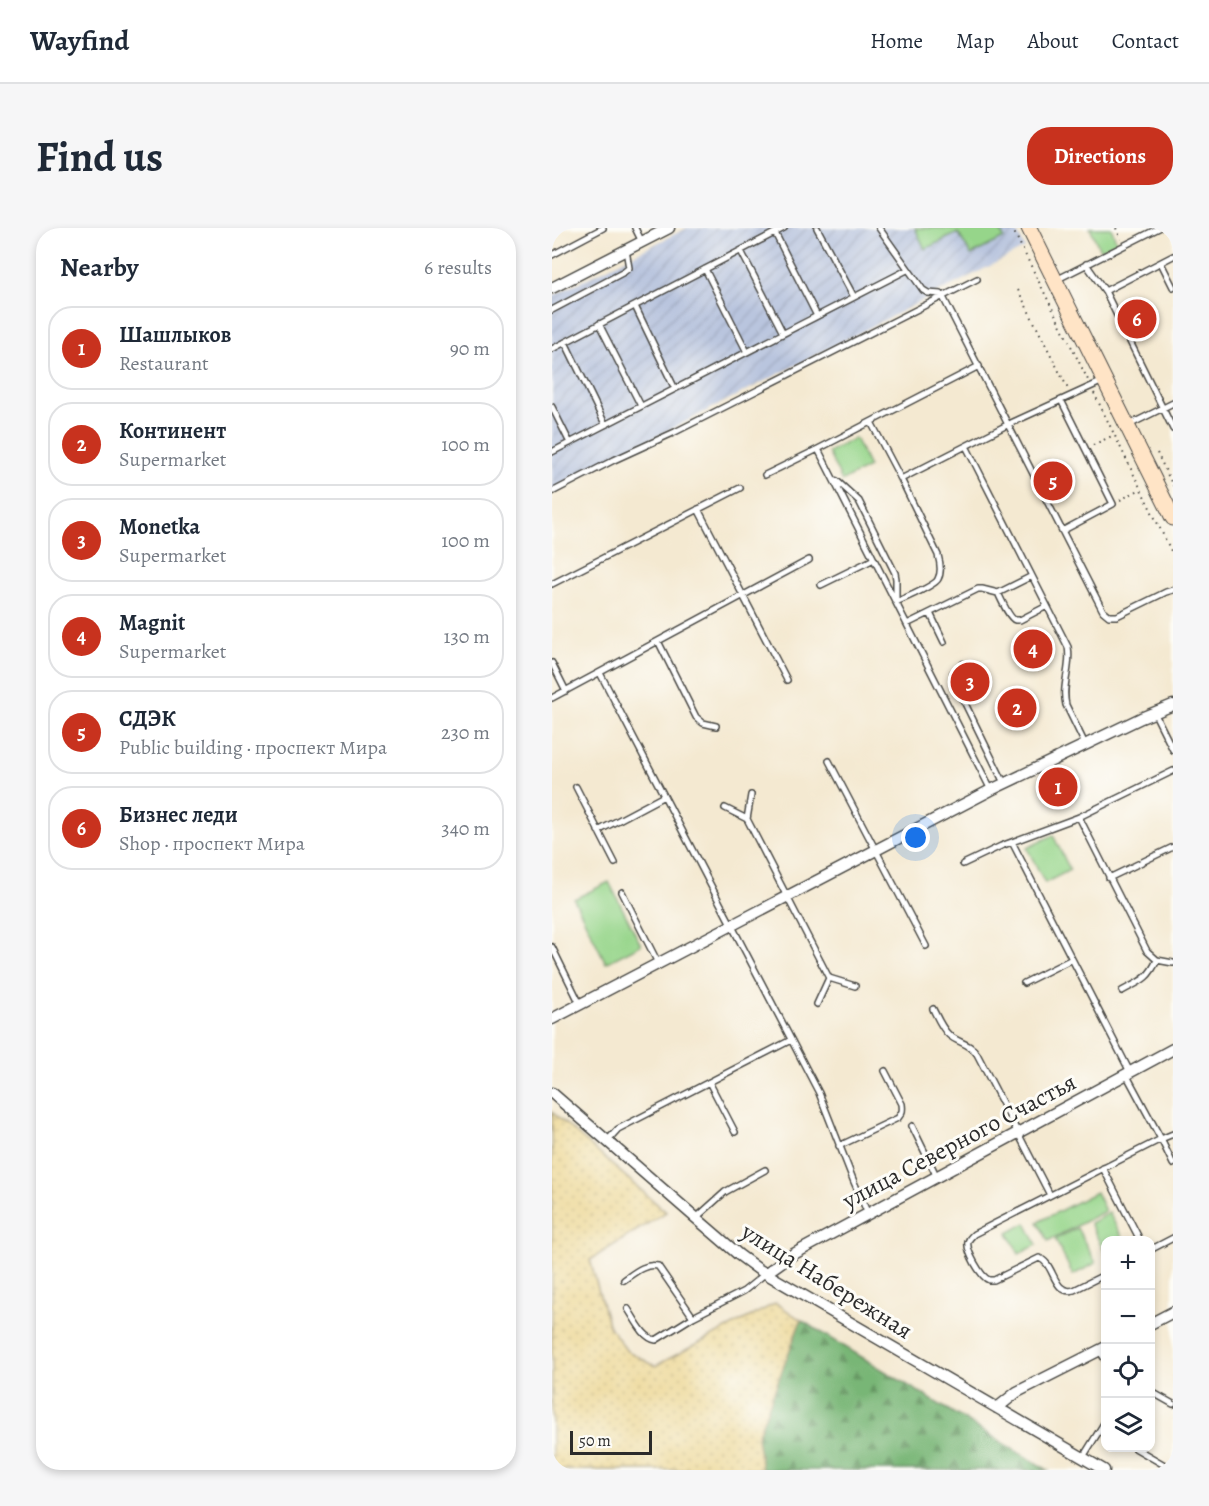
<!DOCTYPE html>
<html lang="en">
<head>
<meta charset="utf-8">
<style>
	:root { --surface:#fff; --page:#f6f6f7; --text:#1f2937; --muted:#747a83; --line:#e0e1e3; --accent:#c8321e }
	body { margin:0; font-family:Alegreya,serif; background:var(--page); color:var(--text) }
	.controls { position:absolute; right:18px; bottom:18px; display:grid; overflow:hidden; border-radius:12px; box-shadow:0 3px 9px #0003 }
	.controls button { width:54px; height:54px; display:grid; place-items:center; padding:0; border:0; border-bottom:2px solid var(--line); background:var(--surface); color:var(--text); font:30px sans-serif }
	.scale { position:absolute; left:18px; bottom:15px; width:82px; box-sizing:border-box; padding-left:6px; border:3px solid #2b2b2b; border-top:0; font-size:16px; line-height:21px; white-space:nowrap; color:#2b2b2b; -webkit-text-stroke:4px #fdfcf7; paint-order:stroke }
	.you { position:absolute; left:364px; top:610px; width:21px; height:21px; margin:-15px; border:4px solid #fff; border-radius:50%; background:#1a73e8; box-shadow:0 0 0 9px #1a73e833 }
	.badge { display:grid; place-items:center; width:39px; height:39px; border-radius:50%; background:var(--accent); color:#fff; font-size:20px; font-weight:700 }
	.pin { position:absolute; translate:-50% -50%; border:3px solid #fff; box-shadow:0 2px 6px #0006 }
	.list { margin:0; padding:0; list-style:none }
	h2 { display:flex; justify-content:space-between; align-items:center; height:78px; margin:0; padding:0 24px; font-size:26px }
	h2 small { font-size:20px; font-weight:400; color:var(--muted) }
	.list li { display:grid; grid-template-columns:39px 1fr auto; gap:18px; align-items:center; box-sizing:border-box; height:84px; margin:0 12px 12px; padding:0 12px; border:2px solid var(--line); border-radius:24px }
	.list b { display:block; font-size:22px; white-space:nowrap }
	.list p { margin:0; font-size:20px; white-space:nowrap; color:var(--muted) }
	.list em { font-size:20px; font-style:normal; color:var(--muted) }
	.icon { flex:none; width:33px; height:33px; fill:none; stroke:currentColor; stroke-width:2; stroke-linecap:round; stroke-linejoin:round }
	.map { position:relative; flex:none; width:621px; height:1242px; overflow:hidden; border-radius:24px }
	header { display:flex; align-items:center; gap:36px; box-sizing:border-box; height:84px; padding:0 30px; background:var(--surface); border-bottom:2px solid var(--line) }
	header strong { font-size:28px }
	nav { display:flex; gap:33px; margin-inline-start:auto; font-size:21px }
	.intro { display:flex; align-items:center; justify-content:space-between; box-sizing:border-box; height:144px; padding:0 36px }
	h1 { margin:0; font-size:42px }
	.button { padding:15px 27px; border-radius:24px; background:var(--accent); color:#fff; font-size:21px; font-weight:700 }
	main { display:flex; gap:36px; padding:0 36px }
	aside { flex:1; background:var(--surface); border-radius:24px; box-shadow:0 3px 9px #0003 }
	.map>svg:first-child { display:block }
	.industrial { fill:url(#industrial-furrows) }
	.green { fill:#96d58a; stroke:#60805a; stroke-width:1.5 }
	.forest { fill:url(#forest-firs); stroke:#527050; stroke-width:1.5 }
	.sand { fill:url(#sand-dots); stroke:#8c8264; stroke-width:1.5 }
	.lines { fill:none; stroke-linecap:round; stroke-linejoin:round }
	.lane-casing { stroke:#494844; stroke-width:8 }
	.street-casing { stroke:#494844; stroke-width:13 }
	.secondary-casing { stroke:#494844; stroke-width:17 }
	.path { stroke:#494844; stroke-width:2; stroke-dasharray:1.5 4.5; stroke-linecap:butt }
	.lane { stroke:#fff; stroke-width:5 }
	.street { stroke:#fff; stroke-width:10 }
	.secondary { stroke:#ffe4c6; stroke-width:15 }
	.labels { text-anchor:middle; stroke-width:6; stroke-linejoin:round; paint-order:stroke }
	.street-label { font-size:24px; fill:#2b2b2b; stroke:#fdfcf7 }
</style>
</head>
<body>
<header>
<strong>Wayfind</strong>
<nav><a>Home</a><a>Map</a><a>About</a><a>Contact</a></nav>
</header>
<div class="intro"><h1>Find us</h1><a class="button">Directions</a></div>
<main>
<aside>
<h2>Nearby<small>6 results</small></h2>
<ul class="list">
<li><span class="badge">1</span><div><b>Шашлыков</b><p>Restaurant</p></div><em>90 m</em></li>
<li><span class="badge">2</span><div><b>Континент</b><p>Supermarket</p></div><em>100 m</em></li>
<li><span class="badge">3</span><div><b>Monetka</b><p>Supermarket</p></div><em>100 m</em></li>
<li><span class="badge">4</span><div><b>Magnit</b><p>Supermarket</p></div><em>130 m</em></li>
<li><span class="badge">5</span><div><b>СДЭК</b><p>Public building · проспект Мира</p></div><em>230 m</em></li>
<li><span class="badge">6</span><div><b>Бизнес леди</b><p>Shop · проспект Мира</p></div><em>340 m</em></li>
</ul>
</aside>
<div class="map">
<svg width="621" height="1242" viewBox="0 0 621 1242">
	<defs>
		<pattern id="industrial-furrows" width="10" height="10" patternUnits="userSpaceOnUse" patternTransform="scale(1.5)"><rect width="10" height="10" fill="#b9c5de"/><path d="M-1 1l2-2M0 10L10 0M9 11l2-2" fill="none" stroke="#9fa9bf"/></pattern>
		<pattern id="forest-firs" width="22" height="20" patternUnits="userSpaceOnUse" patternTransform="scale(1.5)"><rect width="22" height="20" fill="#78b676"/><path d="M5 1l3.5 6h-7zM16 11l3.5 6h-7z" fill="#639461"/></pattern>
		<pattern id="sand-dots" width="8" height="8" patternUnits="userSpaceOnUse" patternTransform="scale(1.5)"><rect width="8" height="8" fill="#eeda9e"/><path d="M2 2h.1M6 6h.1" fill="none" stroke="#cb8" stroke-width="1.8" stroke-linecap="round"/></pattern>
	</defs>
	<rect width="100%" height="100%" fill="#fdfcf7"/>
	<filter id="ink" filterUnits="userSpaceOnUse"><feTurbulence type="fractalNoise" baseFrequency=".0167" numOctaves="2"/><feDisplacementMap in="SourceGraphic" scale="12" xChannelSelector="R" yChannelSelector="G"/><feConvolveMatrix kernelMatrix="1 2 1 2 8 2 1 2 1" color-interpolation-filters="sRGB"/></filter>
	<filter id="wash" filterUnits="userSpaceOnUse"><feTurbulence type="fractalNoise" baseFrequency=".008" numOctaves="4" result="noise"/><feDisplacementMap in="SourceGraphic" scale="24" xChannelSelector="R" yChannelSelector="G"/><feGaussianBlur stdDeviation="1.35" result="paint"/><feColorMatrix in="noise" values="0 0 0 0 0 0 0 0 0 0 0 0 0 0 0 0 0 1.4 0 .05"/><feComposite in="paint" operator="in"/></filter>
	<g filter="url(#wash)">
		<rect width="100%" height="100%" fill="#f4e9d1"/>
		<path class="industrial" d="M 135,0 L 463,0 L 473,20 L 0,262 L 0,68 Z"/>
		<path class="green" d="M 363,0 L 447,0 L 452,10 L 419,27 L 406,5 L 373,21 Z
			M 538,0 L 559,0 L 565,14 L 548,22 Z
			M 303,210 L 317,239 L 290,253 L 276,224 Z
			M 501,607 L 518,642 L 493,655 L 475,620 Z
			M 57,654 L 89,717 L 54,735 L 22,671 Z
			M 544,964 L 553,983 L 496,1013 L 486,994 Z
			M 557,985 L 572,1012 L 554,1012 L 553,1025 L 538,995 Z
			M 474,995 L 485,1017 L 467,1026 L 456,1005 Z
			M 525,1000 L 544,1035 L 521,1047 L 503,1011 Z"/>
		<path class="forest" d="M 249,1092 L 467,1225 L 496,1242 L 210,1242 L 205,1209 Z"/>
		<path class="sand" d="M 0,884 L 114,984 L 38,1032 L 56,1096 L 74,1122 L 103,1138 L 224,1075 L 249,1092 L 205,1209 L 210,1242 L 0,1242 Z"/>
	</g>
	<g filter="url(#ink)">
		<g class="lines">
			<defs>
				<path id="lane" d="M 83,0 L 90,14
					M 265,0 L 302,69
					M 327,0 L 371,62 L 376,65 L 389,66 L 391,69 L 551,383 L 557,388 L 565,388 L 614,364 L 621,362
					M 223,5 L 265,88
					M 189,23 L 231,105
					M 0,27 L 51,0
					M 609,35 L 621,59
					M 534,36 L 553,63 L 621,201
					M 153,41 L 195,124
					M 504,52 L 607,0
					M 553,63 L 621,28
					M 83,78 L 123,161
					M 0,82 L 72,44 L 77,40 L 74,22
					M 47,96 L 89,178
					M 13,114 L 53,196
					M 0,121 L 232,0
					M 509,172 L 561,276 L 510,303
					M 0,179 L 18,215
					M 319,194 L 349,251 L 457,196 L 551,153
					M 577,197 L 621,175
					M 414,218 L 516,419 C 520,439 509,457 514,477 L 533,516
					M 266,221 L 439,562
					M 0,224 L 355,42
					M 213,247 L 266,221 L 427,138
					M 285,253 L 307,273 L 343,345 L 344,351 L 344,374 C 351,371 384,357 386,351 C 390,344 388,334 386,327 L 349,251
					M 0,264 L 62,232 L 123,204 L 425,51
					M 146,281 L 235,452
					M 0,356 L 188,260
					M 269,357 L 322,331
					M 446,365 C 449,371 457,390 463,392 C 464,392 466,392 468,392 L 495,378
					M 378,385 L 392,414
					M 355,396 L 426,361 L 430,361 L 446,365 L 480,348
					M 106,413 L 144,489 L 151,495 L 164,498
					M 0,435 L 14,463
					M 411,436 L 401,445 L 402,453 L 452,555
					M 48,445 L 267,865 L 302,954 L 316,986
					M 0,470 L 257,332
					M 602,484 L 621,522
					M 277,533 L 374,718
					M 24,559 L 63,635
					M 173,580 L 195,591 L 277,750 L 265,776
					M 527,589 L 595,723 L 605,732 L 621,735
					M 195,591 L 199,567
					M 46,603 L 112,568
					M 460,614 L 578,844
					M 411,636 L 449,618 L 527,589 L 621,543
					M 557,650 L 621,619
					M 70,664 L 106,735
					M 0,719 L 28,776
					M 277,750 L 303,758
					M 472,755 L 520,731
					M 570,763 C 588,753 596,752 605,732
					M 381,781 C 385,789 390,801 397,807 C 406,815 418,815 425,826 L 498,967
					M 574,846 L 609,911 L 621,906
					M 157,854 L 183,904
					M 360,898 L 385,949
					M 55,913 L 66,901 L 239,812
					M 287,918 L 346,890 C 350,885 351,883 350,876 L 333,843
					M 551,940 L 588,1012
					M 144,990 L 173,964 L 213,942
					M 598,1022 L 621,1010
					M 554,1046 L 522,1062 C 501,1068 503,1035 487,1030 L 442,1052 L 437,1052 C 429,1049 414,1023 416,1014 C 417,1010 419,1009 422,1006 L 609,911 L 621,936
					M 72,1052 C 82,1045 93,1035 106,1038 L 141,1089
					M 76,1081 C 83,1091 91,1110 104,1112 L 141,1089 L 192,1063 L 214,1045
					M 547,1122 L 554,1133
					M 598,1163 L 621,1176
					M 583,1220 L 621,1242
					M 531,1229 L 554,1192"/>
				<path id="street" d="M 0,60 L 117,0
					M 0,791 L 439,562 L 589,490 L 621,477
					M 0,865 L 144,990 L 187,1027 L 206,1041 L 552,1242
					M 214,1045 L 238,1028 L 621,821
					M 598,1096 L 621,1084
					M 445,1180 L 465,1164 L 554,1119"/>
				<path id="secondary" d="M 477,0 L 621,290"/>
			</defs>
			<use href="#lane" class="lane-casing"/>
			<use href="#street" class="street-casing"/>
			<use href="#secondary" class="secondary-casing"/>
			<path class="path" d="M 460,0 L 536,152
				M 564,0 L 569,11
				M 466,62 L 516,161
				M 542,165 L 621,327
				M 541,217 L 562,207
				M 605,225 L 621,258
				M 568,272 L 589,261"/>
			<use href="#lane" class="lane"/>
			<use href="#street" class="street"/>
			<use href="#secondary" class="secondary"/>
		</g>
	</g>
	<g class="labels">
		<g class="street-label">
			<text transform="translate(407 913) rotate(-28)" y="8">улица Северного Счастья</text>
			<text transform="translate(275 1053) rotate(32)" y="8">улица Набережная</text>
		</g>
	</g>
</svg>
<div class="controls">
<button>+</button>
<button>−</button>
<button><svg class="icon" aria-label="locate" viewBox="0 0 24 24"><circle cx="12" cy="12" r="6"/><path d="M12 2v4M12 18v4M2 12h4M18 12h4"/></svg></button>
<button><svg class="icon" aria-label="layers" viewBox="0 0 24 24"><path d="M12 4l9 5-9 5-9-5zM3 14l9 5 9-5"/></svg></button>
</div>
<div class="scale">50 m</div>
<div class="you"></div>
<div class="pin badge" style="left:506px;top:559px">1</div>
<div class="pin badge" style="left:465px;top:480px">2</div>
<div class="pin badge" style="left:418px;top:454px">3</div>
<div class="pin badge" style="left:481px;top:421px">4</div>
<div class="pin badge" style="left:501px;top:253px">5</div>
<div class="pin badge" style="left:585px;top:91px">6</div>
</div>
</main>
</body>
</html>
